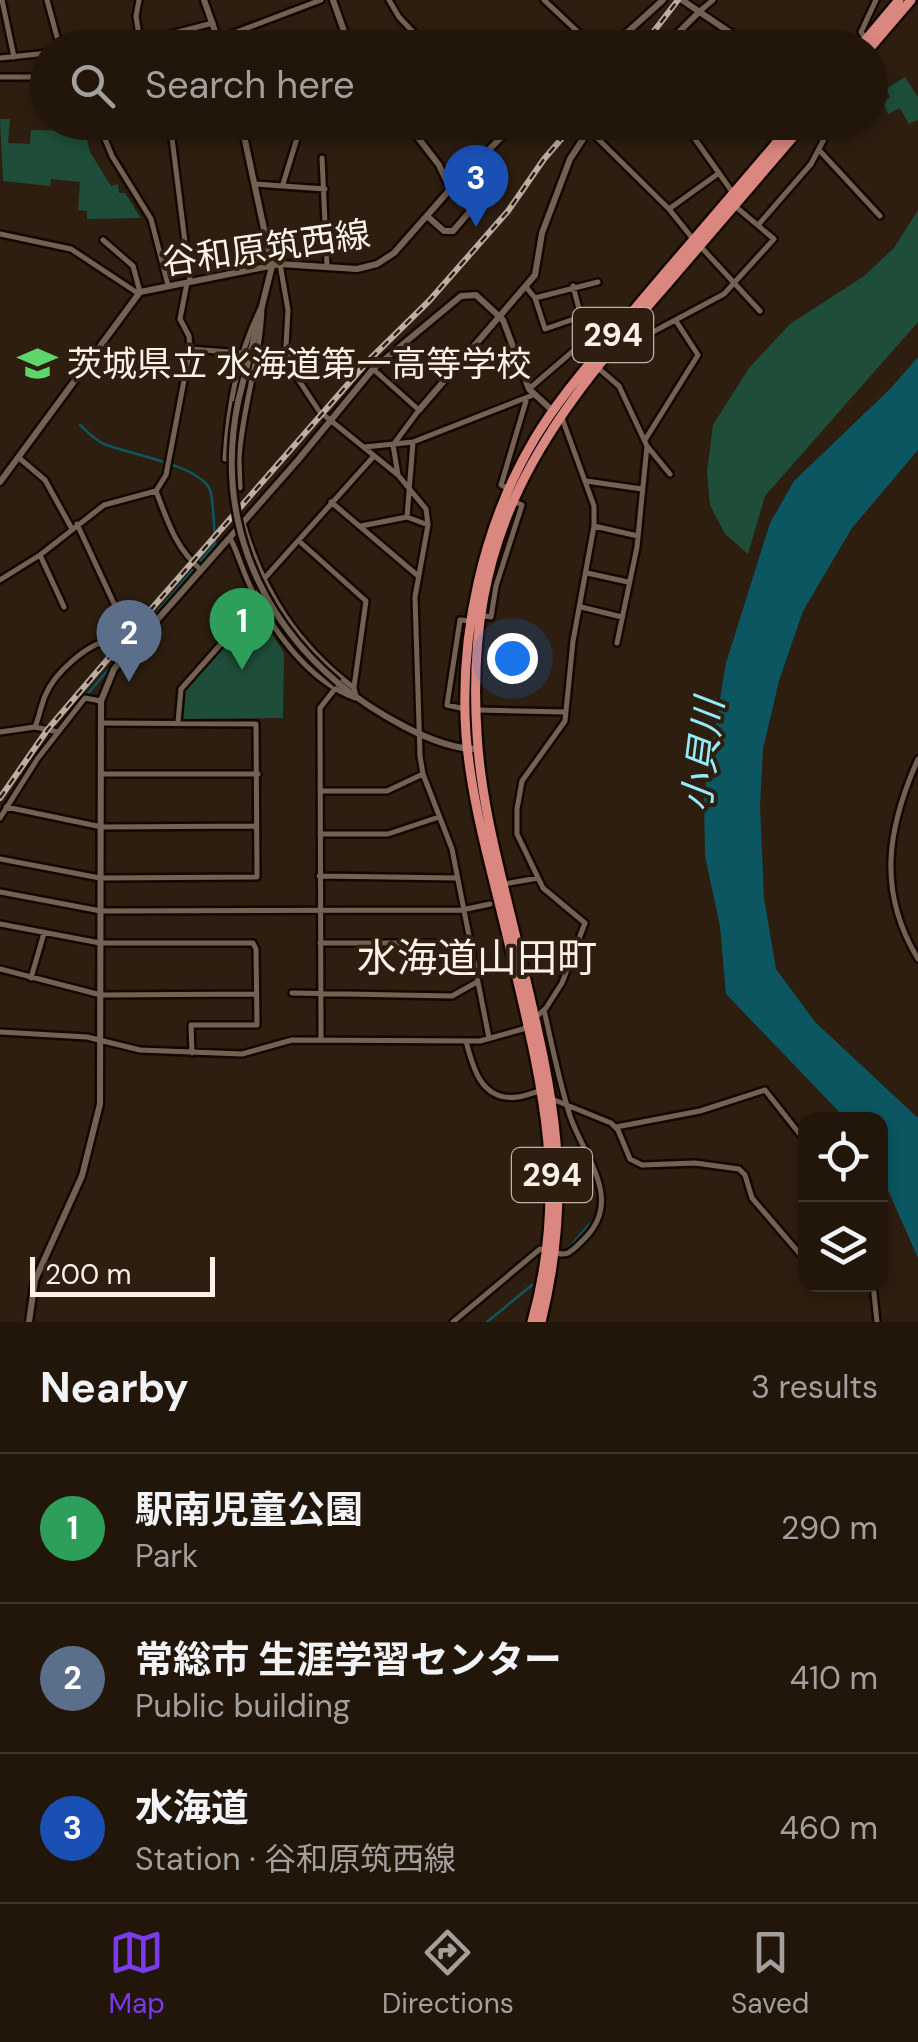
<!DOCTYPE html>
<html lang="en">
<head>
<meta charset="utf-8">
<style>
	:root { --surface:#22160b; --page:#2e2319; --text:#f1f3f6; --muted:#a29f9d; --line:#3f352c; --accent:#7c3aed }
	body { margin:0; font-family:"DM Sans","Noto Sans JP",sans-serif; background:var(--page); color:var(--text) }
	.controls { position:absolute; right:30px; bottom:30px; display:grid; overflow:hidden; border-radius:20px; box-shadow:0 5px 15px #0003 }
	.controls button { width:90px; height:90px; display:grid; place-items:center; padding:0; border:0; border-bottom:2px solid var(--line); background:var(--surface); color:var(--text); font:50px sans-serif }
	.scale { position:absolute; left:30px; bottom:25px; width:185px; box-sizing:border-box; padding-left:10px; border:5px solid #fdf2e8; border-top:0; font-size:28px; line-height:35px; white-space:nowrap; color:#fdf2e8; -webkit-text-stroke:8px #2d1e0f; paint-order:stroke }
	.you { position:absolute; left:512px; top:658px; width:35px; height:35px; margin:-25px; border:8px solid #fff; border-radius:50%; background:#1a73e8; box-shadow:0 0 0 15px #1a73e833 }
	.badge { display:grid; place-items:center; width:65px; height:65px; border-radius:50%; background:var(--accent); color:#fff; font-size:32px; font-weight:700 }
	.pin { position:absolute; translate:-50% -82px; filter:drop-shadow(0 2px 5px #0008) }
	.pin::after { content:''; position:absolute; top:52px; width:35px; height:30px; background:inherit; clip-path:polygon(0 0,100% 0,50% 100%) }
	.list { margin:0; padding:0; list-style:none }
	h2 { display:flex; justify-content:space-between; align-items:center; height:130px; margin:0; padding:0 40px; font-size:42px }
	h2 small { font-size:32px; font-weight:400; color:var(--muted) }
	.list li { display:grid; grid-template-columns:65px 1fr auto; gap:30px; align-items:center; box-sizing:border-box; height:150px; padding:0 40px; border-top:2px solid var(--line) }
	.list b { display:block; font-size:38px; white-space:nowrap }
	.list p { margin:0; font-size:32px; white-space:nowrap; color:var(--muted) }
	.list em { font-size:32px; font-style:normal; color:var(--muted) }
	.icon { flex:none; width:55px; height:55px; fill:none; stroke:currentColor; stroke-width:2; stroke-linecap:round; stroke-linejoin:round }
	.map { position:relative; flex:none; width:918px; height:1322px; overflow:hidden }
	.search { position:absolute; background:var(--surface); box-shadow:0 5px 15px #0003; left:30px; right:30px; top:30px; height:110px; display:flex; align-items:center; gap:25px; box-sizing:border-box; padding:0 35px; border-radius:55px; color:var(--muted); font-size:38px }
	.sheet { height:580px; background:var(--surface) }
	nav { display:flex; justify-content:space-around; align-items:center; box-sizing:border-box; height:140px; border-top:2px solid var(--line); background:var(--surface); font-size:28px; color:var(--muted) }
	nav a { display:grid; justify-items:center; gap:5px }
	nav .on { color:var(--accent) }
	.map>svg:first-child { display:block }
	.green { fill:#1e4e3a }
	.water { fill:#0b5660 }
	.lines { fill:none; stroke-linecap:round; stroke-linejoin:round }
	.stream { stroke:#0b5660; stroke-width:2.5 }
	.street-casing { stroke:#140700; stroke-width:10 }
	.secondary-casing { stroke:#140700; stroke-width:11 }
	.highway-casing { stroke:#140700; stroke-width:14 }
	.street { stroke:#736151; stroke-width:5 }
	.secondary { stroke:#736151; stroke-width:6 }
	.highway { stroke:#da877f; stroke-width:9 }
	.rail-casing { stroke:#bbafa3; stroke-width:6 }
	.rail { stroke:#2d1e0f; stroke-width:2.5; stroke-dasharray:8; stroke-linecap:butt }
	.secondary-bridge-casing { stroke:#140700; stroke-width:11; stroke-linecap:butt }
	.secondary-bridge { stroke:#736151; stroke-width:6 }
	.labels { text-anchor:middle; stroke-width:8; stroke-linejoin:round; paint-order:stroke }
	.shield { fill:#2d1e0f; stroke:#bfb2a7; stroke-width:2.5 }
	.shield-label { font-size:32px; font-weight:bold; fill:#fdf2e8 }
	.street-label { font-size:35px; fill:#fdf2e8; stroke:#2d1e0f }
	.poi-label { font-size:35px; fill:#fdf2e8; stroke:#2d1e0f; text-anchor:start }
	.water-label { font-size:38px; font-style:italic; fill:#94ecfb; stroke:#2d1e0f }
	.quarter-label { font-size:40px; fill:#fdf2e8; stroke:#2d1e0f }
</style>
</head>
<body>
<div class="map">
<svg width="918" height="1322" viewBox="0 0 918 1322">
	<rect width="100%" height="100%" fill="#2d1e0f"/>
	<path class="green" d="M 905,77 L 918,97 L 918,120 L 909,124 L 900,108 L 888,114 L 883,102 L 890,97 L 886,89 Z
		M 0,119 L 10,119 L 8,143 L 30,144 L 31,130 L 85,131 L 90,152 L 111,186 L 118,184 L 119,193 L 125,193 L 141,218 L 87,219 L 87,211 L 78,210 L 80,182 L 51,179 L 50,186 L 3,181 Z
		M 918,210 L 918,322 L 765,496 L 748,554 L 725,534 L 710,505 L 707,472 L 713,425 L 749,368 L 790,324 L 864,276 L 894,248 Z
		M 257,610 L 284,653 L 283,718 L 184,719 L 181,716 L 181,693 L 184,688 Z"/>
	<path class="water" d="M 918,357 L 918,450 L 852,528 L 803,611 L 779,681 L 763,749 L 760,806 L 764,898 L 776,969 L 815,1022 L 918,1118 L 918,1258 L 888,1190 L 888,1158 L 881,1151 L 880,1120 L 846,1119 L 726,994 L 720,926 L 705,856 L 704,794 L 726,663 L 770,523 L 794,481 L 890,389 Z"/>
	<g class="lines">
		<path class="stream" d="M 80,425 C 88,432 95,440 104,444 C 128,454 200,465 210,490 C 214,502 214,531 215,544 L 85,697
			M 0,812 L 51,737
			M 567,1119 L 596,1181
			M 565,1252 L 595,1218
			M 487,1322 L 532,1285"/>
		<defs>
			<path id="street" d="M 2,0 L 14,57
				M 47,0 L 60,48
				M 139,0 L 136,16 L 141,48
				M 389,0 L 399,17 L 428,48
				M 544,0 L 595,48
				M 700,11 L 713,0
				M 218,39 L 321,0
				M 866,39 L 861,32 L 876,0
				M 94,48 L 139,42 L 213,23
				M 0,58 L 48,53
				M 0,77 L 48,77
				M 98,122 L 112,156 L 151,219 L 168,285
				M 170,122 L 190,282
				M 501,122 L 509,130
				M 683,122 L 733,193
				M 588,129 L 669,209 L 693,239
				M 173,134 L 221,122
				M 819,150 L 880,216
				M 322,158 L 327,266
				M 255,184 L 325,189
				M 283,184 L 302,122
				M 669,209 L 719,173
				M 759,224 L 811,164 L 833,122
				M 0,234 L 71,249 L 139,294
				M 103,240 L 133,266 L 140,292
				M 701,247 L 760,311
				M 280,264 L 288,310 L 286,346 L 294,373 L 319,411 L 398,475 L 426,509 L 428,525 L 415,597 L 420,756 L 423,774 L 452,849 L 489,1038
				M 573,286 L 587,339
				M 526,287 L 535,298 L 545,329 L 580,317
				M 535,298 L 598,282
				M 262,306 C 261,358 242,407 239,459 L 225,459 C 228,407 238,352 262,306 Z
				M 613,348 L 621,349 L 724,294 L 774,239 L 736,207
				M 190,349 L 243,353
				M 257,355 L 289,359
				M 597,367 L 619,386 L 647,446 L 670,474
				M 373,369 L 419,410 L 393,445 L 398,475
				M 529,389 L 587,339 L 602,333 L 610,338
				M 645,440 L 698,355 L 676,321
				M 365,447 L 413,442 L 533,395
				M 18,457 L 45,480 L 72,529
				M 239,459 L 240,488
				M 586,481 L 642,489
				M 509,489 L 501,485 L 526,401
				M 156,491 C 168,522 175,547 201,570
				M 331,502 L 417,575
				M 407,517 L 413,442
				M 243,523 C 263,592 297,645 354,688 L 356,696
				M 361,526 L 407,517 L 428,525
				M 594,526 L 638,536
				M 230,538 C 239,555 243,573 252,590 C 274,631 309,681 355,698
				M 299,541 L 366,601 L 354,687
				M 40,555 L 64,607
				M 587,573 L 628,582
				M 0,580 L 40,555 L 104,505 L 156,491 L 166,475 L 190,349 L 189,336 L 180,319 L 187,283
				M 256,597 L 263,580 L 374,456
				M 581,607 L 622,617
				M 484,616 L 491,617 L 496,586 L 522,505 L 513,501
				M 617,643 L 637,547 L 647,446
				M 465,709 L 447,705 L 460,620 L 471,621
				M 479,710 L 565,712
				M 178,722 L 181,689 L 259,601
				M 35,727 C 39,717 41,706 45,696 C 54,673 87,644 110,640 L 123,623 L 77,524
				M 0,732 L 35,727 L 58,732
				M 918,759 C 887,829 877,891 918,959
				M 102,774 L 258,774
				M 320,791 L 387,791 L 423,774
				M 6,807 L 102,827 L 256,826
				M 0,818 L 38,758 L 85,698 L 101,701
				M 320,834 L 388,834 L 439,817
				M 0,859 L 100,878 L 257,877 L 256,724 L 101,723
				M 319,876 L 456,878
				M 504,884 L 538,878
				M 0,892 L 101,911 L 462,910 L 490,904
				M 0,924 L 100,943 L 253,943 L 256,949 L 257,1025 L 191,1025 L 192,1053
				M 320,943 L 469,943
				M 0,969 L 101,995 L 256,994
				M 31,978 L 44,933
				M 292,993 L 452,996 L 477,982
				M 0,1032 L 87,1037 L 140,1050 L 242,1054 L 292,1040 L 480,1041 L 523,1029 L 546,1008 L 562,983 L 585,923 L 543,888 L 517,834 L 517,809 L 522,781 L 565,721 L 573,641 L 594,526 L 594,506 L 562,418
				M 321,1040 L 320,708 L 334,690
				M 466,1041 C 473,1069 482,1102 518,1097 C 526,1096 535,1092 543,1090
				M 552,1099 L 611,1123 L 618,1130 L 630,1159 L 642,1165 L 695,1163 L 739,1169 L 745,1175 L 752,1198 L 806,1261
				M 616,1127 L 700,1111 L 765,1090 L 806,1142
				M 873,1284 L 877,1322
				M 453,1322 L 540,1249 C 567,1255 564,1260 586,1237 C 623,1198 584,1157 570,1116 C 559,1081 552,1045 544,1010"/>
			<path id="secondary" d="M 204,0 L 221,48
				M 333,0 L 350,48
				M 682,0 L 753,48
				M 610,48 L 663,0
				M 663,48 L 700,11
				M 406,122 L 439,165 L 447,182 L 472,204 L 472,209 L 453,231 L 444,231 L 427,216
				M 238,402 L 272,266 L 241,122
				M 419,410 L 535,275 L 542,233 L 570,159 L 594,122
				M 0,482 L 140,292 L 280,264 L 357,269 L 377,264 L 394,253 L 461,177 L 517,122
				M 338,683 C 371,710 435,750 478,749
				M 29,1322 L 35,1280 L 82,1176 L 100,1104 L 101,701 L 114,669 L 298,460 L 373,369 L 461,296 L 476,295 L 503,320 L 529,389 L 554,412"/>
			<path id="highway" d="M 859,48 L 899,0
				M 870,48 L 911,0
				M 532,1322 C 569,1189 543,1087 512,957 C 496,884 472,810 466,735 C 459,634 483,525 535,438 C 558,400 585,369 613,335 C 672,263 734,194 794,122
				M 541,1322 C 577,1177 550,1083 517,942 C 501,874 481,805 477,734 C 464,531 541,428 668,283 C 714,229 760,176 806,122"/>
		</defs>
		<use href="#street" class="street-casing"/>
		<use href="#secondary" class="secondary-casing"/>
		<use href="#highway" class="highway-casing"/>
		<use href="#street" class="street"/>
		<use href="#secondary" class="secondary"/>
		<use href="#highway" class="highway"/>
		<defs>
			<path id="rail" d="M 641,48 L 678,0
				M 0,798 L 48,729 L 119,646 L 369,360 L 429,301 L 508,211 L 544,159 L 576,122"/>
		</defs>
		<use href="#rail" class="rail-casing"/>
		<use href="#rail" class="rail"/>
		<defs>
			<path id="secondary-bridge" d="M 238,402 C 216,511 254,612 338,683"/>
		</defs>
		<use href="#secondary-bridge" class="secondary-bridge-casing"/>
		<use href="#secondary-bridge" class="secondary-bridge"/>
	</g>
	<defs>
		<symbol id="school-bare" viewBox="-9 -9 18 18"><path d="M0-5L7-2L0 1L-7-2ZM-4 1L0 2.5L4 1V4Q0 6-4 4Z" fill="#60d56b" stroke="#2d1e0f" stroke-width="2.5" paint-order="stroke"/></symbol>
	</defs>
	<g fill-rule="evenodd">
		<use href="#school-bare" x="10" y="336" width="55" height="55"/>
	</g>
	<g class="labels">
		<g class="shield">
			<rect x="573" y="308" width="80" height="54" rx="8"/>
			<rect x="512" y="1148" width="80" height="54" rx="8"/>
		</g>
		<g class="shield-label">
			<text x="613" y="346">294</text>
			<text x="552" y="1186">294</text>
		</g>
		<g class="street-label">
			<text transform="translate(266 248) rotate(-8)" y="12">谷和原筑西線</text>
		</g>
		<g class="poi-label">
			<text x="67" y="376">茨城県立 水海道第一高等学校</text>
		</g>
		<g class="water-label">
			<text transform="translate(703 755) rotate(-83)" y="13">小貝川</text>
		</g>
		<g class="quarter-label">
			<text x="477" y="972">水海道山田町</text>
		</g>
	</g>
</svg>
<div class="controls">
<button><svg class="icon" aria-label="locate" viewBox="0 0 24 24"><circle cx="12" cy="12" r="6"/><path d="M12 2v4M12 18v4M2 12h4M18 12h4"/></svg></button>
<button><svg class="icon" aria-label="layers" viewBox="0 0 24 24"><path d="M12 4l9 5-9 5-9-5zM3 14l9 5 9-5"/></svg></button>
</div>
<div class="scale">200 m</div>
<div class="you"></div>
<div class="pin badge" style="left:242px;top:670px;background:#2e9e5b">1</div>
<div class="pin badge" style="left:129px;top:682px;background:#5c6f8a">2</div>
<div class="pin badge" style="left:476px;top:227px;background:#1a4fb4">3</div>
<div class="search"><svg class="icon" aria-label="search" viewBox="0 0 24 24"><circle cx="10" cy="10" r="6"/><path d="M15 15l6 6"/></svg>Search here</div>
</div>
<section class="sheet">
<h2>Nearby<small>3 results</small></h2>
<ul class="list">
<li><span class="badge" style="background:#2e9e5b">1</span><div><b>駅南児童公園</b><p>Park</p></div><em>290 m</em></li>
<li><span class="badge" style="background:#5c6f8a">2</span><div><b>常総市 生涯学習センター</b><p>Public building</p></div><em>410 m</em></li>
<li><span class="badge" style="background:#1a4fb4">3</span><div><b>水海道</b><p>Station · 谷和原筑西線</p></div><em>460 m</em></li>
</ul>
</section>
<nav>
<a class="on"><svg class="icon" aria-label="map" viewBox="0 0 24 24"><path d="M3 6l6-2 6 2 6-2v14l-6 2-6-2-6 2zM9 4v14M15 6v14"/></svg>Map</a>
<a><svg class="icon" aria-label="directions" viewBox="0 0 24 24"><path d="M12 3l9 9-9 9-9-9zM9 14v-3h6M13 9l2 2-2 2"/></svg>Directions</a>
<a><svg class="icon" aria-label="saved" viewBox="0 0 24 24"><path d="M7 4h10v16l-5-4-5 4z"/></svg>Saved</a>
</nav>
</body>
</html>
